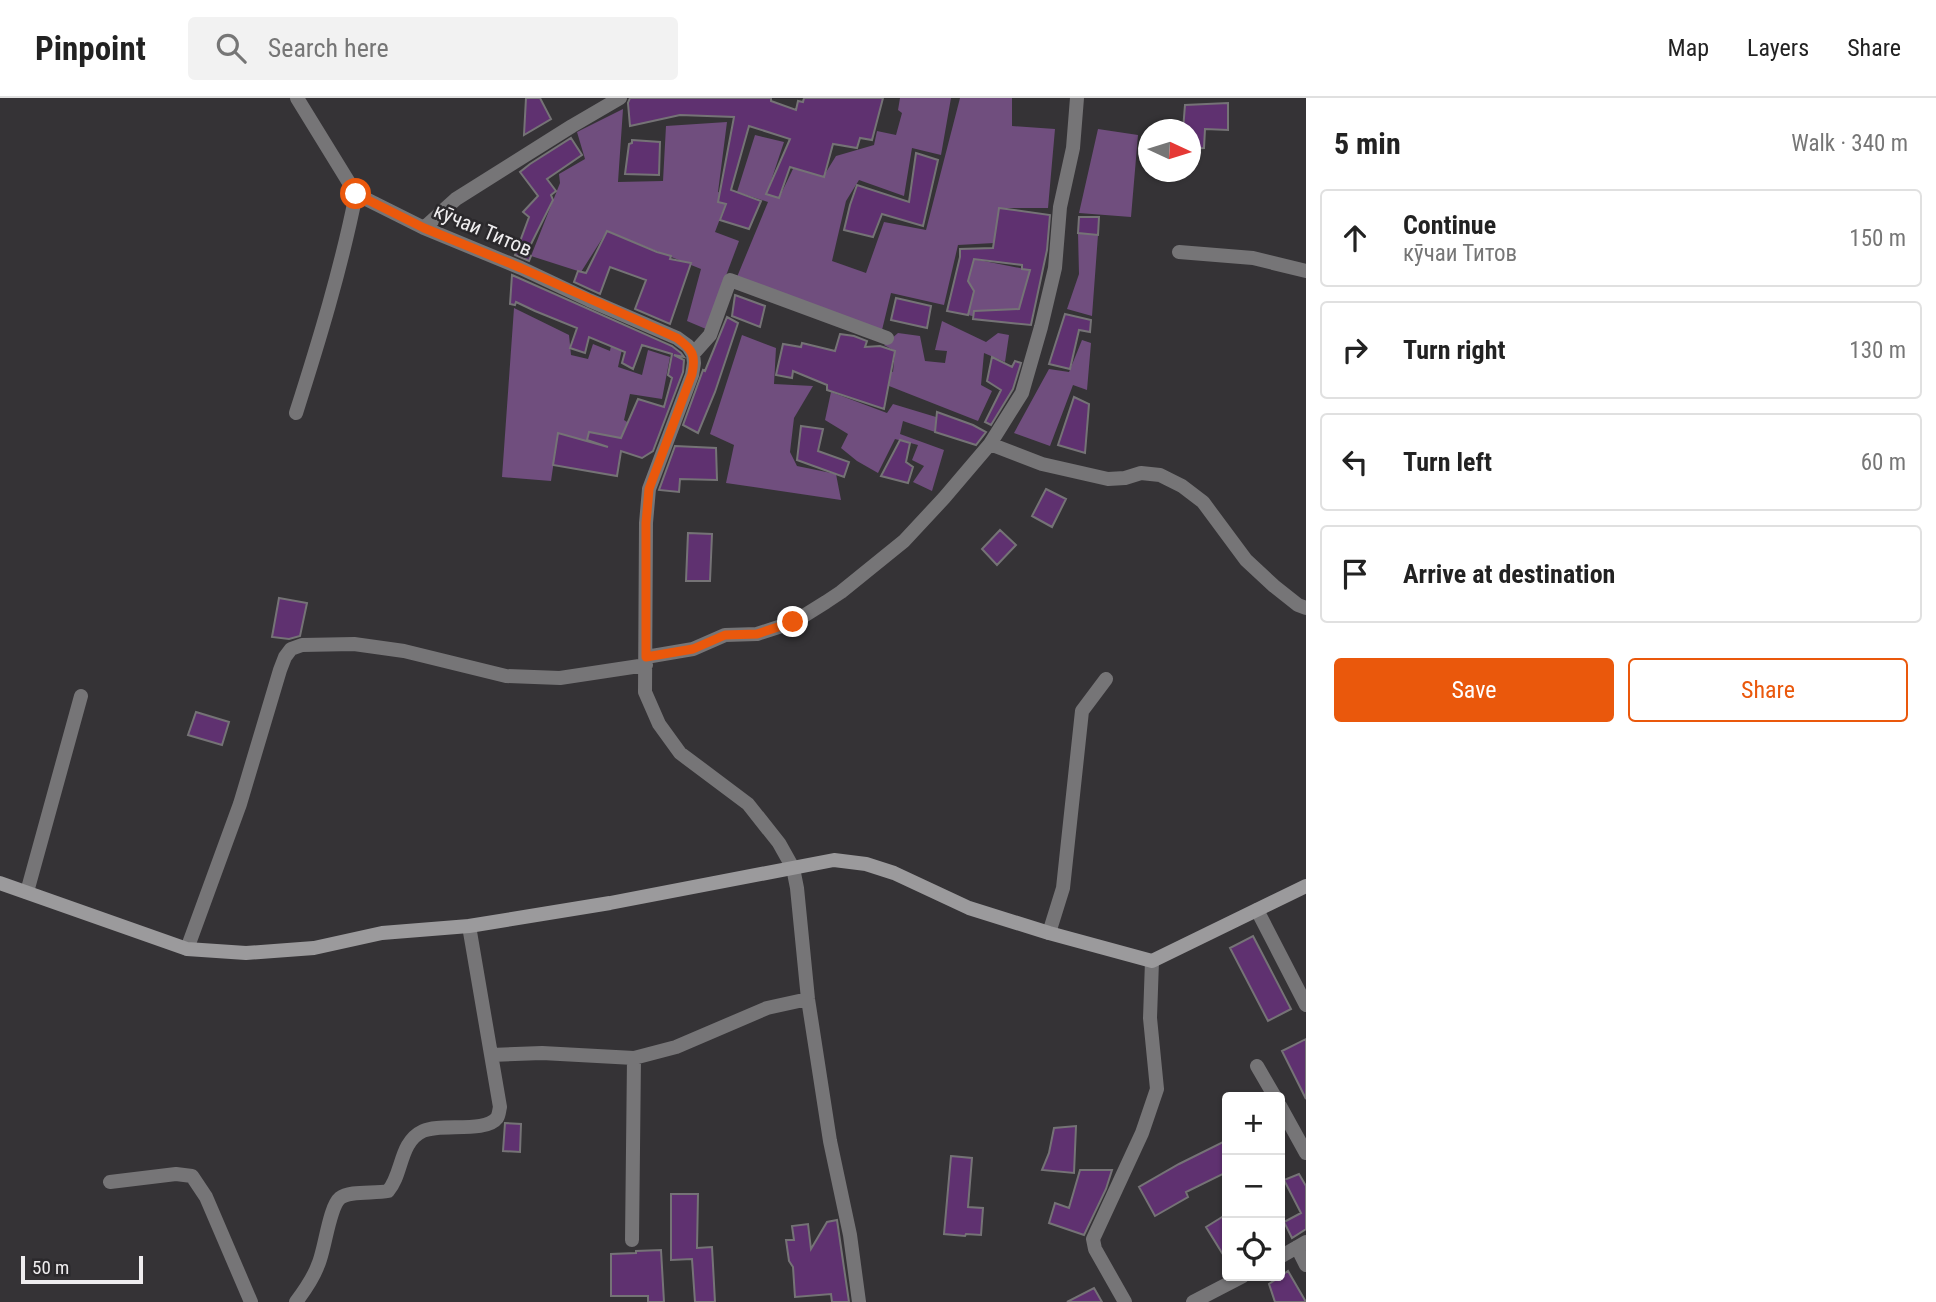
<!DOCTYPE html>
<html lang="en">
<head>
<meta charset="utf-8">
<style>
	:root { --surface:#fff; --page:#f2f2f2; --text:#222; --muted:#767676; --line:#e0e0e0; --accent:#ea580c }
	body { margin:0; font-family:"Roboto Condensed",sans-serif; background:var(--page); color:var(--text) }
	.controls { position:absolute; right:21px; bottom:21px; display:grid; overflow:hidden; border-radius:7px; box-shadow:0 2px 5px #0004 }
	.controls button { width:63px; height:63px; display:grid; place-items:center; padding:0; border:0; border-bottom:2px solid var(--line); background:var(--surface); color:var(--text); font:35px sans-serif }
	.compass { position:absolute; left:1138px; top:21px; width:63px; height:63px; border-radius:50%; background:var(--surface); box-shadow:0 2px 5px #0004; rotate:94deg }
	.scale { position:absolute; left:21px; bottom:18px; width:122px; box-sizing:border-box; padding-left:7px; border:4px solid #efedef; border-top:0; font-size:19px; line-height:24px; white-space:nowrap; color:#efedef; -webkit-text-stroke:5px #2b292c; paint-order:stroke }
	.stop { position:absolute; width:21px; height:21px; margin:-16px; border:5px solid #ea580c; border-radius:50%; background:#fff }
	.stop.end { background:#ea580c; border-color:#fff; box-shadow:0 2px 7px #0008 }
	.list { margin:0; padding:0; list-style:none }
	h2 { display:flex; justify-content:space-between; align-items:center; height:91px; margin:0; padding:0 28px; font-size:30px }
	h2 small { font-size:23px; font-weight:400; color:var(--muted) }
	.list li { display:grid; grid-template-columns:46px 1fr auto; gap:21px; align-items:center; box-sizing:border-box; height:98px; margin:0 14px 14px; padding:0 14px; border:2px solid var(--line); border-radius:7px }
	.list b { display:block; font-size:26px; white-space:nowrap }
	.list p { margin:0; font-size:23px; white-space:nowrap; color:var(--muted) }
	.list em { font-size:23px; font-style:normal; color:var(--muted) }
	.actions { display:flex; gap:14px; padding:21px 28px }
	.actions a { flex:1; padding:16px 0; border:2px solid var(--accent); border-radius:7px; text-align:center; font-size:24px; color:var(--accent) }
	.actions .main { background:var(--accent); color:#fff }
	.icon { flex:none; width:38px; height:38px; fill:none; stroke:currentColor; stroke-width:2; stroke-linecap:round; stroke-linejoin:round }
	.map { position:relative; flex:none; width:1306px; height:1204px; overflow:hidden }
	header { display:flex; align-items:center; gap:42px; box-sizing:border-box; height:98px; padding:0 35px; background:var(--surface); border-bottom:2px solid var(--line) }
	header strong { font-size:33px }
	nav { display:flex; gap:38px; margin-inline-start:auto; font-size:24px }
	.search { width:490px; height:63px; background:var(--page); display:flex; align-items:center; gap:18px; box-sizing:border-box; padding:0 24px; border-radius:7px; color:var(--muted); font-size:26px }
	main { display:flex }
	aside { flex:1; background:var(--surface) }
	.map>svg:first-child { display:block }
	.green { fill:#704e7e }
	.building { fill:#5f3170; stroke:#757376; stroke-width:2 }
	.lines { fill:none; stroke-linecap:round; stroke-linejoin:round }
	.street { stroke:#767577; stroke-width:14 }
	.secondary { stroke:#9b9a9c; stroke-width:14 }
	.route { stroke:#ea580c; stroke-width:9 }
	.labels { text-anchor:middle; stroke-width:5; stroke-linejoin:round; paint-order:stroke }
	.street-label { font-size:21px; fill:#efedef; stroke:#2b292c }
</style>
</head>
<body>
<header>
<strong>Pinpoint</strong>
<div class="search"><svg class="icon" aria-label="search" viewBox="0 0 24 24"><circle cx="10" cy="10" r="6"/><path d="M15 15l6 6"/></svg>Search here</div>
<nav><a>Map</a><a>Layers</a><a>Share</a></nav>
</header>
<main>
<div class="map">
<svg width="1306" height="1204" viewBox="0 0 1306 1204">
	<rect width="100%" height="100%" fill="#353336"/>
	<path class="green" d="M 900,0 L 951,0 L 941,57 L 912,50 L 904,98 L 859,82 L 846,103 L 832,163 L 866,175 L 884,124 L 926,132 L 960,0 L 1012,0 L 1012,28 L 1055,31 L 1048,110 L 999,110 L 994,145 L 958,147 L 944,207 L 891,195 L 882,232 L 737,179 L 768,104 L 737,94 L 755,37 L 784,44 L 767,95 L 779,100 L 804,48 L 808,74 L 823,79 L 836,58 L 874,47 L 877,33 L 896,37 L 902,15 L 898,12 Z
		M 623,11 L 618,84 L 663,83 L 666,28 L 727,24 L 718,94 L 729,97 L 715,134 L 739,143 L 706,231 L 687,223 L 701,171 L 607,133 L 581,174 L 531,158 L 560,85 L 559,76 L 585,61 L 577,34 Z
		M 1098,31 L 1138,37 L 1131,119 L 1079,115 Z
		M 1078,135 L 1098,137 L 1092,218 L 1067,211 L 1079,176 Z
		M 974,161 L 1030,172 L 1019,211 L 989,222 L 968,217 L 974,193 L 968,183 Z
		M 514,210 L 569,237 L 571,257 L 588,261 L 593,246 L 610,253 L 612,242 L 623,247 L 618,269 L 642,277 L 648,252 L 670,259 L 662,301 L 630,296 L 624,322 L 637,330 L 634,342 L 611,338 L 608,349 L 558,335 L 551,383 L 502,379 Z
		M 942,223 L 986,244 L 998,235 L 1009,237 L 1005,264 L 984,255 L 981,287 L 992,293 L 978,323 L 889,288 L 838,272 L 878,266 L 893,274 L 895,253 L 884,247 L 898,235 L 920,238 L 925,263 L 945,265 L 947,253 L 935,252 Z
		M 742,237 L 776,250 L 774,286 L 813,288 L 794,320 L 790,354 L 797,368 L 836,376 L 841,402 L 726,385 L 734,347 L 710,336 Z
		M 1082,242 L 1091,245 L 1087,292 L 1073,287 L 1050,348 L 1014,335 L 1049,271 L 1069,274 Z
		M 831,294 L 887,315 L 893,306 L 936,319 L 935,334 L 903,323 L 900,336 L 944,352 L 932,393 L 913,384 L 924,368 L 912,362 L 918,347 L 895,341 L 878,375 L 857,363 L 841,350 L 848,336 L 825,322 Z"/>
	<path class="building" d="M 526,0 L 540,0 L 551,21 L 524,37 Z
		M 630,0 L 771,0 L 771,3 L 796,12 L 798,3 L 803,4 L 804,0 L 883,0 L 872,42 L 860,40 L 857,50 L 833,46 L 824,79 L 790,69 L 779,100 L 766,96 L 790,41 L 749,28 L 731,92 L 761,103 L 749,131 L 720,122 L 726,106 L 718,104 L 734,19 L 680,17 L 630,28 L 628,5 Z
		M 1228,5 L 1228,32 L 1205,31 L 1204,50 L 1191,51 L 1191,32 L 1183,32 L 1185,7 Z
		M 571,40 L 582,57 L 547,81 L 556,93 L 551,97 L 553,102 L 527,154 L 531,158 L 529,163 L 515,157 L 529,119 L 523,114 L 538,98 L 520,74 L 530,66 Z
		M 632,42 L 660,44 L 659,77 L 625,76 L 629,46 L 632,45 Z
		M 916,55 L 938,62 L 923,128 L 882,116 L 873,139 L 844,132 L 850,107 L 857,87 L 909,104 Z
		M 999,110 L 1050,117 L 1047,152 L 1031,227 L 973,221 L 974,213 L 1019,211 L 1030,172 L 1022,171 L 1022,167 L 974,161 L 968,183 L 974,193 L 968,217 L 947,213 L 960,159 L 960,151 L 993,150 Z
		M 1079,119 L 1099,119 L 1098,137 L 1078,135 Z
		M 607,133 L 657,154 L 671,158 L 670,161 L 691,165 L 670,226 L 635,211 L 646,182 L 610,169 L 600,196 L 574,184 L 578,173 L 586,175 Z
		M 512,177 L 672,248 L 681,255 L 684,259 L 674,257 L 684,262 L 683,274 L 653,353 L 642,360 L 621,353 L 617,378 L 553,367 L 558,335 L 608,349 L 587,342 L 589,334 L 621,340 L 638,301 L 664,309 L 672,280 L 668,277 L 672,256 L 642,247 L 633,271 L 622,265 L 625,254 L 589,239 L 585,255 L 570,250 L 577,230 L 535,213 L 516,204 L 515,207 L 510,206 Z
		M 735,197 L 765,208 L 760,229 L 732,218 Z
		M 896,200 L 931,208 L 927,230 L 891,222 Z
		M 1065,216 L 1091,222 L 1090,234 L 1079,232 L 1070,271 L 1049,266 Z
		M 727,219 L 738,225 L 715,294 L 698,335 L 683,327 L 703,272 L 705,273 Z
		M 840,236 L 854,238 L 867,243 L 865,249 L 880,248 L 895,253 L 884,311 L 827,292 L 827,287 L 793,273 L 792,280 L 776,277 L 783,246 L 801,249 L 802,245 L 835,253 Z
		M 992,259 L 1012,269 L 1015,263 L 1021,265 L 1013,291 L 991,327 L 985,324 L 1001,292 L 987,283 Z
		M 1074,299 L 1089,306 L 1085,355 L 1058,347 Z
		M 937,314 L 973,327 L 986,334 L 976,347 L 935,334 Z
		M 801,328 L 823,331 L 818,353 L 849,364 L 844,379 L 797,362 Z
		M 900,342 L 910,345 L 906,364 L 913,369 L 908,385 L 881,378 Z
		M 675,348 L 716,350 L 717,382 L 680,381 L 679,394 L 659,392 Z
		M 1046,391 L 1066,401 L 1052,429 L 1032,418 Z
		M 1000,432 L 1016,447 L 997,467 L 982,451 Z
		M 688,435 L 712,436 L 710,483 L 686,483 Z
		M 279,500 L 307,505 L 300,538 L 289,541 L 272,539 Z
		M 196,614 L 229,624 L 222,647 L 188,637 Z
		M 1253,838 L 1291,911 L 1268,923 L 1230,850 Z
		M 1306,941 L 1306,1001 L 1282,953 Z
		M 505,1025 L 521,1026 L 520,1054 L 503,1053 Z
		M 1076,1028 L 1074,1075 L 1042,1072 L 1049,1055 L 1054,1030 Z
		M 1227,1042 L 1227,1074 L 1186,1094 L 1188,1099 L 1155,1118 L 1139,1089 L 1179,1066 Z
		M 951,1058 L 972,1060 L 968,1109 L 983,1110 L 981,1137 L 966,1136 L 965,1138 L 944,1136 Z
		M 1080,1072 L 1112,1072 L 1106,1091 L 1084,1137 L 1049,1125 L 1055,1105 L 1069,1110 Z
		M 1299,1076 L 1306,1088 L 1306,1131 L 1292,1140 L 1284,1124 L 1301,1115 L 1284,1082 Z
		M 671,1096 L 698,1096 L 697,1150 L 712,1149 L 715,1204 L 695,1204 L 692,1161 L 671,1162 Z
		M 1227,1116 L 1227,1163 L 1206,1129 Z
		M 837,1122 L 849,1204 L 832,1204 L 831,1196 L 795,1199 L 793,1169 L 789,1163 L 786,1142 L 794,1142 L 792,1128 L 808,1126 L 811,1151 L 827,1124 Z
		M 661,1152 L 664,1204 L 648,1204 L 648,1198 L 611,1198 L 611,1156 L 636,1155 L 636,1153 Z
		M 1288,1173 L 1306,1204 L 1275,1204 L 1269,1186 Z
		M 1094,1190 L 1102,1204 L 1067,1204 Z"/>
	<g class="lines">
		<path class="street" d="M 297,0 L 356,96 L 424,130 L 521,170 L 589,202 L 677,240 L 688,248 L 693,256
			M 424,130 L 456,101 L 572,28 L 620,0
			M 1179,154 L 1253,160 L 1306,173
			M 296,315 C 319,243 341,171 356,96
			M 990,346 L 1042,366 L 1108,381 L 1125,380 L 1141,375 L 1160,377 L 1182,388 L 1203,404 L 1246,462 L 1274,488 L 1298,507 L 1306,510
			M 646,559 L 693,551 L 725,537 L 757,536 L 794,524 L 826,504 L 841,494 L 904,443 L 944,400 L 990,346 L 1022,295 L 1041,229 L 1055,170 L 1060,109 L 1073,50 L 1077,0
			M 27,794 L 81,598
			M 1257,812 L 1306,907
			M 1049,835 L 1063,790 L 1082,613 L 1106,581
			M 187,851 L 240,706 L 280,572 L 285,559 L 291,551 L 302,547 L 354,546 L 404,553 L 506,578 L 560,580 L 646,567
			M 491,957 L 542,955 L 634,960 L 676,949 L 767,910 L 808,901
			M 1257,968 L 1275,999
			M 1280,1008 L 1306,1055
			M 110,1084 L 176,1076 L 192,1078 L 206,1099 L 251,1204
			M 632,1142 L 634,960
			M 1297,1149 L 1306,1167
			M 1280,1159 L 1306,1144
			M 296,1204 C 305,1192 313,1181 318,1167 C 325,1152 329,1109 340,1100 C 350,1092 375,1096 388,1093 C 403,1076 399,1044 423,1033 C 440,1025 486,1035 497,1020 C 499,1017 499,1013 500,1009 L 469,828
			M 859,1204 L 850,1137 L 830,1043 L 808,901 L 797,790 L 793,770 L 779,745 L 748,706 L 680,655 L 659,626 L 645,594 L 646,425 L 649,391 L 692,277 L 694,265 L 693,256 L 710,237 L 730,182 L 887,240
			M 1125,1204 L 1095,1151 L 1093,1141 L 1142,1035 L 1157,991 L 1150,920 L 1152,863
			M 1193,1204 L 1243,1178"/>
		<path class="secondary" d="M 0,785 L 187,851 L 246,855 L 314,850 L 382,835 L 469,828 L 610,805 L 834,762 L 866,766 L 894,775 L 969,810 L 1049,835 L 1152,863 L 1306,788"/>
	</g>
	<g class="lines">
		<path class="route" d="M 356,96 L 424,130 L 521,170 L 677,240 C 693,252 696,257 692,276 L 649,391 L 646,425 L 646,559 L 693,551 L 725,537 L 757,536 L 793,524"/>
	</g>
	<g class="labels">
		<g class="street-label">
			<text transform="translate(483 132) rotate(23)" y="7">кӯчаи Титов</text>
		</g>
	</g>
</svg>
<div class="controls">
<button>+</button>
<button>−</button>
<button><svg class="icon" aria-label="locate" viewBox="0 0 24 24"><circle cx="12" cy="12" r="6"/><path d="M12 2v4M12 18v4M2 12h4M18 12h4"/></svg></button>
</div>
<svg class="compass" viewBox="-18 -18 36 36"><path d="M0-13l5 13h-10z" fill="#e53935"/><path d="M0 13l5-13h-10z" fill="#767676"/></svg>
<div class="scale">50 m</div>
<div class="stop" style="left:356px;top:96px"></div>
<div class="stop end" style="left:793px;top:524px"></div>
</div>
<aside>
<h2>5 min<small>Walk · 340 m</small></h2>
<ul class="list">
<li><svg class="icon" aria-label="ahead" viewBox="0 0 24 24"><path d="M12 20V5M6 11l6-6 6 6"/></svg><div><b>Continue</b><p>кӯчаи Титов</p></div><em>150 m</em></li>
<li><svg class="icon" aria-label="right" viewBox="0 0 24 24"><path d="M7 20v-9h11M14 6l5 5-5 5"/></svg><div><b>Turn right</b></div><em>130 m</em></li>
<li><svg class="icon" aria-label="left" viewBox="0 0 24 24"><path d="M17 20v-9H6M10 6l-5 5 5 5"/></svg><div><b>Turn left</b></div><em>60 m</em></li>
<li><svg class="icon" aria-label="arrive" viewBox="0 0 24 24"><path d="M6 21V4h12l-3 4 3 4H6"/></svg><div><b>Arrive at destination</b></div></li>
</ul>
<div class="actions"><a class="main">Save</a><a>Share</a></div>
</aside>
</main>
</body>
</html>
